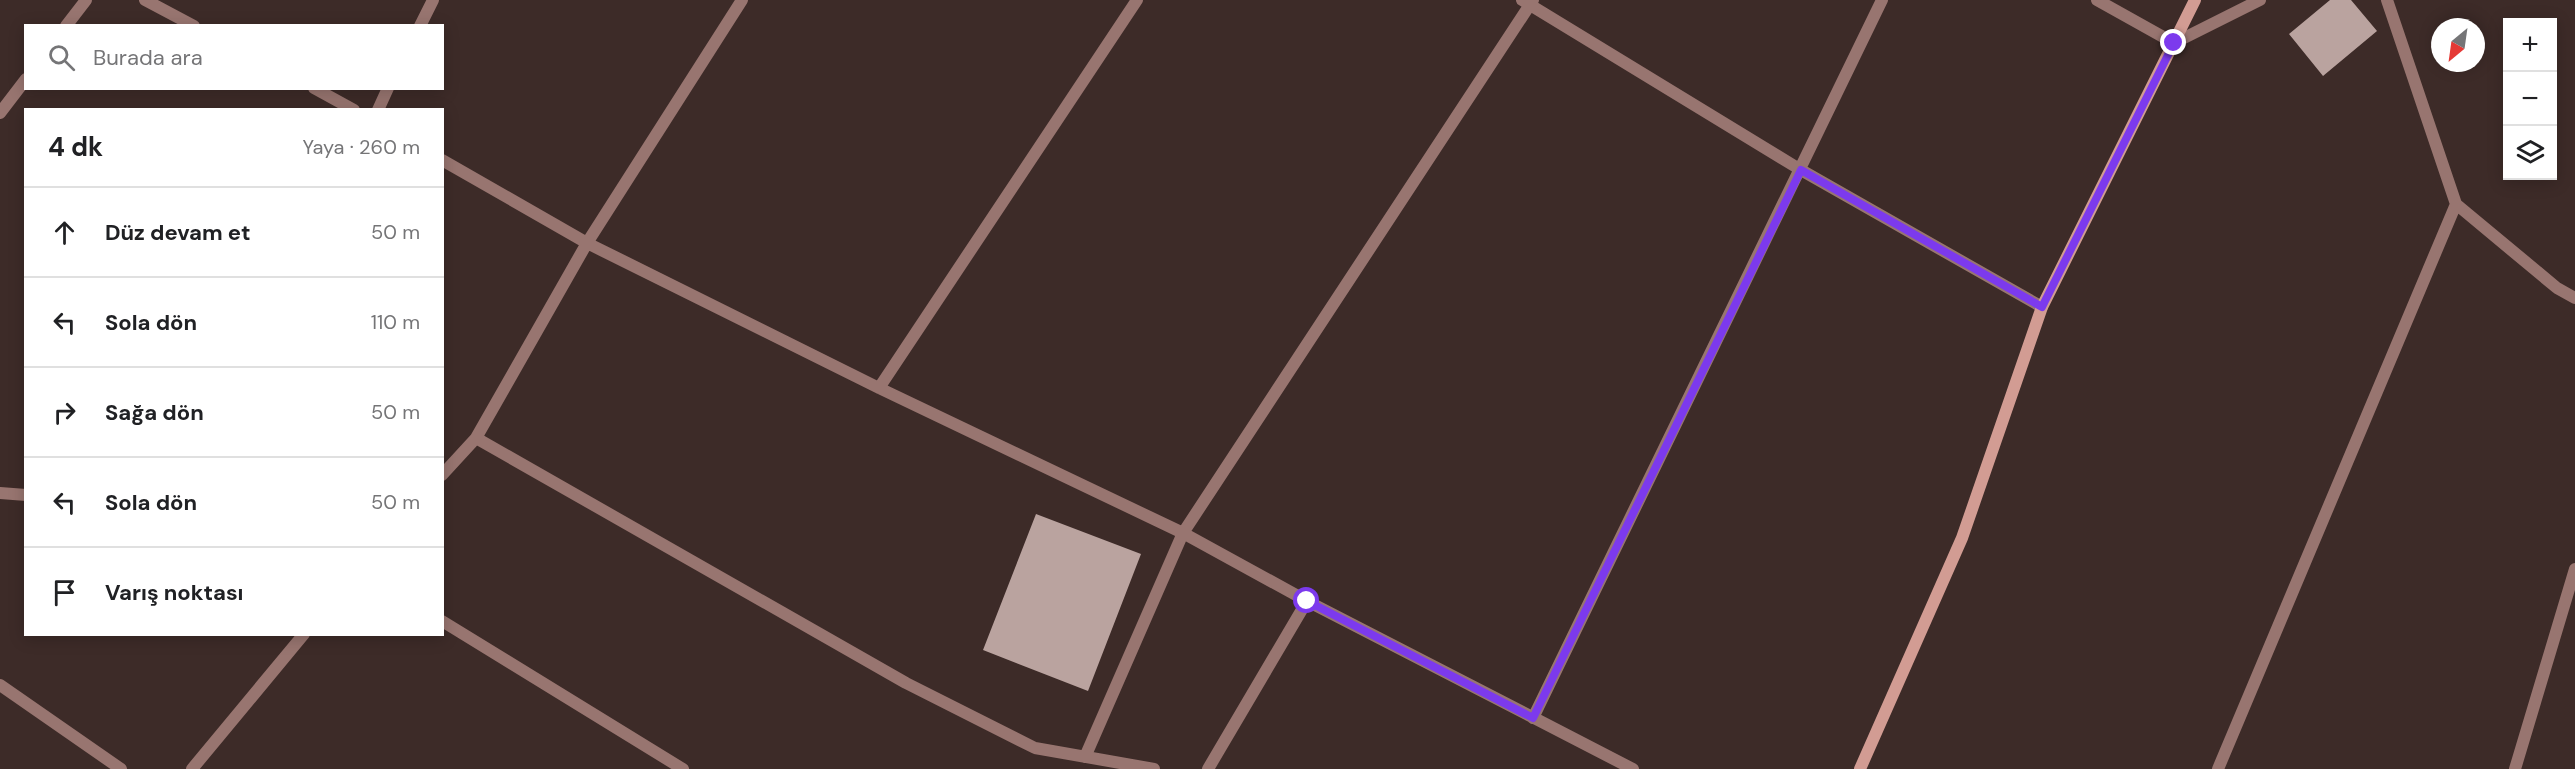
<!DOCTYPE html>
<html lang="tr">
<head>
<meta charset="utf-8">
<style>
	:root { --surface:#fff; --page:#f6f6f6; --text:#202124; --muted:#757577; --line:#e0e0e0 }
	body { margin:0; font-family:"DM Sans",sans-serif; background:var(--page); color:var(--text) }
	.controls { position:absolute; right:18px; top:18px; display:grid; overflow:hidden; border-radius:0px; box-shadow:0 3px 15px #0003 }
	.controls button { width:54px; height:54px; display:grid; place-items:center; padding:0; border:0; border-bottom:2px solid var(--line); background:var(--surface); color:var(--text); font:30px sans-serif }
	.compass { position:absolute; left:2431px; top:18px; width:54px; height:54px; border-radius:50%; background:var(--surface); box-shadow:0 3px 15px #0003; rotate:209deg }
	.stop { position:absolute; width:18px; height:18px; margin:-14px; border:4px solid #7c3aed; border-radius:50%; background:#fff }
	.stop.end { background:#7c3aed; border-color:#fff; box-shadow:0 2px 6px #0008 }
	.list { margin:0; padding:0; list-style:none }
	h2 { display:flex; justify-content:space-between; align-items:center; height:78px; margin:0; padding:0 24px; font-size:26px }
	h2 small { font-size:20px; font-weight:400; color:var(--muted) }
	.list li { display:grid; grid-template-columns:39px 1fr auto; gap:18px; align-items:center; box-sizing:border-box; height:90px; padding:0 24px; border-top:2px solid var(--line) }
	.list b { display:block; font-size:22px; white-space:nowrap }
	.list em { font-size:20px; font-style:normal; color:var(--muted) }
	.icon { flex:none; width:33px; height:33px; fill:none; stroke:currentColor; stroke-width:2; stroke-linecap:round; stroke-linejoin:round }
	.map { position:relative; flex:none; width:2575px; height:769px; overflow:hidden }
	.search { position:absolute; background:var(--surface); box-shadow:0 3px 15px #0003; left:24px; top:24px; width:420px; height:66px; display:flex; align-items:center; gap:15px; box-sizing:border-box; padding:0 21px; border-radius:0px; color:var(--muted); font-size:22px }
	.panel { position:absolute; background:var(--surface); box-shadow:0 3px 15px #0003; left:24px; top:108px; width:420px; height:528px; border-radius:0px }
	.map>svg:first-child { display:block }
	.building { fill:#baa39f }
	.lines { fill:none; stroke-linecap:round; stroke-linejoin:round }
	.minor { stroke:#987570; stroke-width:12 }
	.tertiary { stroke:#987570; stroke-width:12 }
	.secondary { stroke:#d29c93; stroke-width:12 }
	.route { stroke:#7c3aed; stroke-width:8 }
</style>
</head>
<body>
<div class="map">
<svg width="2575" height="769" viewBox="0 0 2575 769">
	<rect width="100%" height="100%" fill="#3d2b28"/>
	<path class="building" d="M 2330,0 L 2351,0 L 2377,31 L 2323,76 L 2289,34 Z
		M 1036,514 L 1141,554 L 1088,691 L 983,650 Z"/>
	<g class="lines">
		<path class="minor" d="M 145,0 L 194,26
			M 1522,0 L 1801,170 L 2042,307
			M 2097,0 L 2174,43 L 2260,0
			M 2387,0 L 2456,204 L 2557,288 L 2575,298
			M 66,26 L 86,0
			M 420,26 L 433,0
			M 314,88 L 354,110
			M 378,110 L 388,88
			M 0,113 L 26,79
			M 442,160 L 587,243 L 879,388 L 1183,533 L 1307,601 L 1633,769
			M 879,388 L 1137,0
			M 476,438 L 906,683 L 1035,748 L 1154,769
			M 442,475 L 476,438 L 587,243 L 742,0
			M 0,493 L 26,495
			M 442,621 L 683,769
			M 0,685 L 121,769
			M 1533,718 L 1882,0
			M 1085,757 L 1183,533 L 1533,0
			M 192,769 L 304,634
			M 1208,769 L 1307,601
			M 2218,769 L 2456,204"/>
		<path class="tertiary" d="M 2515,769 L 2575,569"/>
		<path class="secondary" d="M 1860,769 L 1962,538 L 2042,307 L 2195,0"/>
	</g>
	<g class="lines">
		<path class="route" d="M 1307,601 L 1533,718 L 1801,170 L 2042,307 L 2174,43"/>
	</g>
</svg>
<div class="controls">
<button>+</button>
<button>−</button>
<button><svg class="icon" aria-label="layers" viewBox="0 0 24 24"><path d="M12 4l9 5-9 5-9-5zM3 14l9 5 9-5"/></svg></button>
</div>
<svg class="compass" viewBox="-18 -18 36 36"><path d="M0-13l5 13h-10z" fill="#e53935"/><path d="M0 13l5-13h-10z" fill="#757577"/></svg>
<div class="stop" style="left:1307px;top:601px"></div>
<div class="stop end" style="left:2174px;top:43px"></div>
<div class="search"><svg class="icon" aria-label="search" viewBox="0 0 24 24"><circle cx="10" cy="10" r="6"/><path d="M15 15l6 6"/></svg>Burada ara</div>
<section class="panel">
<h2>4 dk<small>Yaya · 260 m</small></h2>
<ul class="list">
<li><svg class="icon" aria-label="ahead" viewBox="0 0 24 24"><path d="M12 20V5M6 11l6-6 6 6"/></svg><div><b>Düz devam et</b></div><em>50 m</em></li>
<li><svg class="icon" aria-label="left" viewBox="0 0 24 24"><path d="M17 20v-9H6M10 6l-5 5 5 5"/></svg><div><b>Sola dön</b></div><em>110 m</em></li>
<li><svg class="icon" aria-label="right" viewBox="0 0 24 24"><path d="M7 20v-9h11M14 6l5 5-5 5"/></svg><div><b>Sağa dön</b></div><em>50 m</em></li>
<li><svg class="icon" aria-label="left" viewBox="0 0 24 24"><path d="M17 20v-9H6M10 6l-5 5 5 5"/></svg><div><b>Sola dön</b></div><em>50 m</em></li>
<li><svg class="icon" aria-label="arrive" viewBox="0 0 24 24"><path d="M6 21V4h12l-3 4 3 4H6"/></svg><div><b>Varış noktası</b></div></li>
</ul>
</section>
</div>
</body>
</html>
